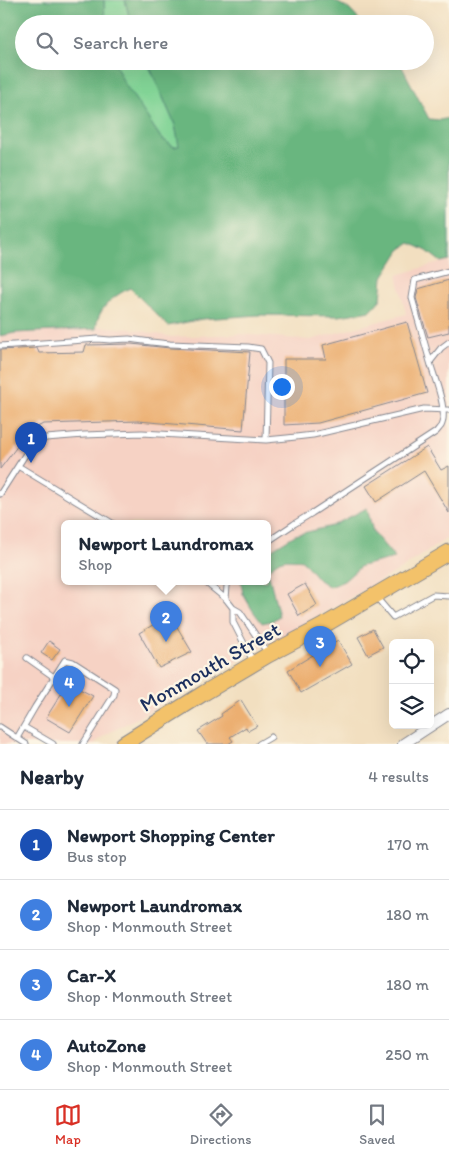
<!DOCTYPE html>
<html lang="en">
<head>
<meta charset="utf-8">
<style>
	:root { --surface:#fff; --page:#f2f2f3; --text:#1f2937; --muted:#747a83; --line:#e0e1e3; --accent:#d93025 }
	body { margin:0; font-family:Itim,sans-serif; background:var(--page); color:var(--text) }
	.controls { position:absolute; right:15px; bottom:15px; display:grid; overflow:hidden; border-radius:8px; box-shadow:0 5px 20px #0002 }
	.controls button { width:45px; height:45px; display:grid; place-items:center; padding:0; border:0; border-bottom:1px solid var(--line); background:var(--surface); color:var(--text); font:25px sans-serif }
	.you { position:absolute; left:281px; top:386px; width:18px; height:18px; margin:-12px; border:4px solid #fff; border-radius:50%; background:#1a73e8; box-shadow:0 0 0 8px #1a73e833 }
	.badge { display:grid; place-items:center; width:32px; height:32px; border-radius:50%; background:var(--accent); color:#fff; font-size:16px; font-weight:700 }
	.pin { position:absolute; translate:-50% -41px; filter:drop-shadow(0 1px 2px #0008) }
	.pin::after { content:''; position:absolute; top:26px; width:18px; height:15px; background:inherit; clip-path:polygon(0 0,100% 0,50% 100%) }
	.popup { position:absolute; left:61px; top:520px; width:210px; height:65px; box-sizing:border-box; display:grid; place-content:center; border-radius:8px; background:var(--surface); filter:drop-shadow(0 1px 4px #0005); font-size:16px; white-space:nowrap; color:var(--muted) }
	.popup b { font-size:19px; color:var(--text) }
	.popup::after { content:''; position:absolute; left:50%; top:100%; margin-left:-10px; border:10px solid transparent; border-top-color:var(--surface) }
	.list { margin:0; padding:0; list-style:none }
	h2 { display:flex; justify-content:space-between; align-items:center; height:65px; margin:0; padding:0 20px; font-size:21px }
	h2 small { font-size:16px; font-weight:400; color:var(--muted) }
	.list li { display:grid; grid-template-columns:32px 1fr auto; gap:15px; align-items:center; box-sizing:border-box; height:70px; padding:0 20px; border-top:1px solid var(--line) }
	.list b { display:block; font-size:19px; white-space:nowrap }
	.list p { margin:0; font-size:16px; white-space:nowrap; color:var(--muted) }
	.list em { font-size:16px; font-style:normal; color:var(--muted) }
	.icon { flex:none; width:28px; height:28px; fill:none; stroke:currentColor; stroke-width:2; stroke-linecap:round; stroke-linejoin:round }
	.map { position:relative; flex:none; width:449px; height:744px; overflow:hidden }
	.search { position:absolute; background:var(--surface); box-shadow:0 5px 20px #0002; left:15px; right:15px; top:15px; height:55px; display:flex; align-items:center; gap:12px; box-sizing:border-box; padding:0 18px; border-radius:28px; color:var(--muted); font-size:19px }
	.sheet { height:345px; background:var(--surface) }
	nav { display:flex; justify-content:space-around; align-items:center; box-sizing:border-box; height:70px; border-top:1px solid var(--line); background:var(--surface); font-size:14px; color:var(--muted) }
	nav a { display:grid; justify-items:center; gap:2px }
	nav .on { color:var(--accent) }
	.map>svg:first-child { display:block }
	.built { fill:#f6d2c4; fill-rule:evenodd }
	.green { fill:#82d496; stroke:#4e827a }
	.forest { fill:#69b67f; stroke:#42726e }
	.building { fill:#ecaf71 }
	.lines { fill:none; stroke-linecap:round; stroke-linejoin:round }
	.service-casing { stroke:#86878f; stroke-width:7 }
	.minor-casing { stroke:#86878f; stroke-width:12 }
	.primary-casing { stroke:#86878f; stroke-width:17 }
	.service { stroke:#fff; stroke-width:5 }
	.minor { stroke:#fff; stroke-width:10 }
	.primary { stroke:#f3c26a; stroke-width:15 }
	.labels { text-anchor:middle; stroke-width:4.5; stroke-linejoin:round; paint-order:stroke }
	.street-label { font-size:21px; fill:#1b2f5e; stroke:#fcf5e5 }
</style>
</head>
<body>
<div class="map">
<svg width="449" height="744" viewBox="0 0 449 744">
	<rect width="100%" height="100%" fill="#fcf5e5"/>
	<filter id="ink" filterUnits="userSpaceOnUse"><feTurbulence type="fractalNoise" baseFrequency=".02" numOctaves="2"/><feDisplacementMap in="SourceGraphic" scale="10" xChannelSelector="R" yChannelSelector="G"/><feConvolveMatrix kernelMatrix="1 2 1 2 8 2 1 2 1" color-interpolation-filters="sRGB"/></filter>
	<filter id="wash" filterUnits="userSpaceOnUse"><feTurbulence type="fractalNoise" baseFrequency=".0096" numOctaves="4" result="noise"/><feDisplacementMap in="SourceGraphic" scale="20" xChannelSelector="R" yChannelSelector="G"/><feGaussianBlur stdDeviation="1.12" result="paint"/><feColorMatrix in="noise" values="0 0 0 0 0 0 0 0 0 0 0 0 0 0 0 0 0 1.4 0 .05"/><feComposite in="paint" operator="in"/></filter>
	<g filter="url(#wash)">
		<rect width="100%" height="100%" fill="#f2dfc0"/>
		<path class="built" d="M 449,260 L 449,537 L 401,569 L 137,718 L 105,735 L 94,744 L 0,744 L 0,336 L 15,333 L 96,329 L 96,326 L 132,329 L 172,337 L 239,334 L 310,340 L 406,314 L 397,275 ZM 65,523 L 267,523 L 267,581 L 65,581 Z"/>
		<path class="green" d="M 104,0 L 125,0 L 131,24 L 105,24 Z
			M 114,61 L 147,61 L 175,125 L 180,146 L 174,147 L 161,138 L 122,81 Z"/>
		<path class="forest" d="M 0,0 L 104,0 L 105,24 L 24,24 L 24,61 L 114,61 L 123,81 L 161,138 L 174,147 L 179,146 L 175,125 L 147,61 L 399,61 L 429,119 L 440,120 L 449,118 L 449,260 L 441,262 L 427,251 L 410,243 L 400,250 L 383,277 L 381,299 L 370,311 L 339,316 L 259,315 L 202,319 L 168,326 L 130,288 C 113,296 97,309 96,329 L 15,333 L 0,336 Z
			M 125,0 L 333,0 L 349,9 L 363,24 L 131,24 Z
			M 367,508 L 373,532 L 395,558 L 361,566 L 344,581 L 330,587 L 319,580 L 302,560 C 284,559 280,557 268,571 L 279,616 L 272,621 L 262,623 L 253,611 L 243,594 L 241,582 L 241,581 L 267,581 L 267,552 L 295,535 L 332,526 Z"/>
		<g id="blocks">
			<path class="building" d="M 449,280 L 449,332 L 428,337 L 416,298 L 418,289 Z
				M 407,322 L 427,393 L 318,423 L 284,425 L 284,359 L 326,359 L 323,345 Z
				M 131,344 L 170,348 L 250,352 L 243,430 L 138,421 L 43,424 L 34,429 L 25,436 L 0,469 L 0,350 L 37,348 L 39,353 L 84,352 L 86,345 Z
				M 427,447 L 441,470 L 449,466 L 449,513 L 424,471 L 376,502 L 366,486 Z
				M 305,584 L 317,605 L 299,616 L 287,594 Z
				M 170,615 L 192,652 L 159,668 L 139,633 Z
				M 373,629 L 383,647 L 368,655 L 358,637 Z
				M 338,640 L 352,664 L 301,693 L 288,670 Z
				M 49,641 L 60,649 L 52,660 L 41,653 Z
				M 68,683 L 93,696 L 70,732 L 46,718 Z
				M 241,700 L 257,726 L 248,731 L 246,727 L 230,737 L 233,741 L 228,744 L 207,744 L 198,731 L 222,716 L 221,714 Z"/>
		</g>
	</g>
	<g filter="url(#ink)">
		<use href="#blocks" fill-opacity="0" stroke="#86878f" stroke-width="1"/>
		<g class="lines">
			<defs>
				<path id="service" d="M 0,346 L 98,339 L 110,340 L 129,339 L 151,342 L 170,344 L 248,347 L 261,349 L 268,363 L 266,440
					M 430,362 L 412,298 L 415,280 L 449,271
					M 18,466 L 112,523
					M 0,494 L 25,455 L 33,444 L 46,438 L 84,435 L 142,433 L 266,440 L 287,438 L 313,435 L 424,409 L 449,410
					M 267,542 L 294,524 L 312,513 L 436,432 C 437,431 440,427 441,426 C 449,411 434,378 430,362 L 441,348 L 449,342
					M 204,581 L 226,599 L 233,608 L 240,612 L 267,652
					M 377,598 L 393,617 L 433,595 L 449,596
					M 226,599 L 227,586 L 229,581
					M 233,608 L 233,622 L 254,663
					M 27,658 L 54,677
					M 0,727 L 26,744
					M 24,727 L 53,744
					M 17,738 L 35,707 L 65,660 L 73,662 L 115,689 L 114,695 L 83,744
					M 259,744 L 271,737"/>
				<path id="minor" d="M 403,744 L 449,714"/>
				<path id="primary" d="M 123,744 L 204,693 L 268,655 L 321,627 L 449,552"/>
			</defs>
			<use href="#service" class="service-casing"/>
			<use href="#minor" class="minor-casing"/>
			<use href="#primary" class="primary-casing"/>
			<use href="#service" class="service"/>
			<use href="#minor" class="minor"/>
			<use href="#primary" class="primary"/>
		</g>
	</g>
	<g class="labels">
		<g class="street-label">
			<text transform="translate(210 667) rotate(-30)" y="7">Monmouth Street</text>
		</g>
	</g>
</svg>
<div class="controls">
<button><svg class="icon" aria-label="locate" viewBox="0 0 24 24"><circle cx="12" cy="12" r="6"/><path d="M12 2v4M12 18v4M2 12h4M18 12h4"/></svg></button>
<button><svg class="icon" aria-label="layers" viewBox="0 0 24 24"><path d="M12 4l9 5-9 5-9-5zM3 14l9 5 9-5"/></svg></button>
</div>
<div class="you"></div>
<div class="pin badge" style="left:31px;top:463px;background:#1a4fb4">1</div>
<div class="pin badge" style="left:166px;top:642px;background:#3f7fe0">2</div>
<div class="popup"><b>Newport Laundromax</b>Shop</div>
<div class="pin badge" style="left:320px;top:667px;background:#3f7fe0">3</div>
<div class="pin badge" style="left:69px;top:707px;background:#3f7fe0">4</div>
<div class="search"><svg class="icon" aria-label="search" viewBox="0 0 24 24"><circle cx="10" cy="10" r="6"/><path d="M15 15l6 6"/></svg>Search here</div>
</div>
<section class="sheet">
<h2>Nearby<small>4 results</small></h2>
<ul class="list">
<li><span class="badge" style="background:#1a4fb4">1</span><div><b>Newport Shopping Center</b><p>Bus stop</p></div><em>170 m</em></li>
<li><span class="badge" style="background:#3f7fe0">2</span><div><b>Newport Laundromax</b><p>Shop · Monmouth Street</p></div><em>180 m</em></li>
<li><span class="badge" style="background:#3f7fe0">3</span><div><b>Car-X</b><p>Shop · Monmouth Street</p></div><em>180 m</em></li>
<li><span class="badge" style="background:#3f7fe0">4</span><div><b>AutoZone</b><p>Shop · Monmouth Street</p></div><em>250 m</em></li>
</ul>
</section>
<nav>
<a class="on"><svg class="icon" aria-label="map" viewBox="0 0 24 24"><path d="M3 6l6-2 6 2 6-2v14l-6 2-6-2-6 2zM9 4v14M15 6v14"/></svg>Map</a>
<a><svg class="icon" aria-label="directions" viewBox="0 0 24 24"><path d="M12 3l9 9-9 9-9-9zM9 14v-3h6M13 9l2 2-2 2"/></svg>Directions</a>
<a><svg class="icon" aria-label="saved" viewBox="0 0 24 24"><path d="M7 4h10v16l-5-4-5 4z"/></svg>Saved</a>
</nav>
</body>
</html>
